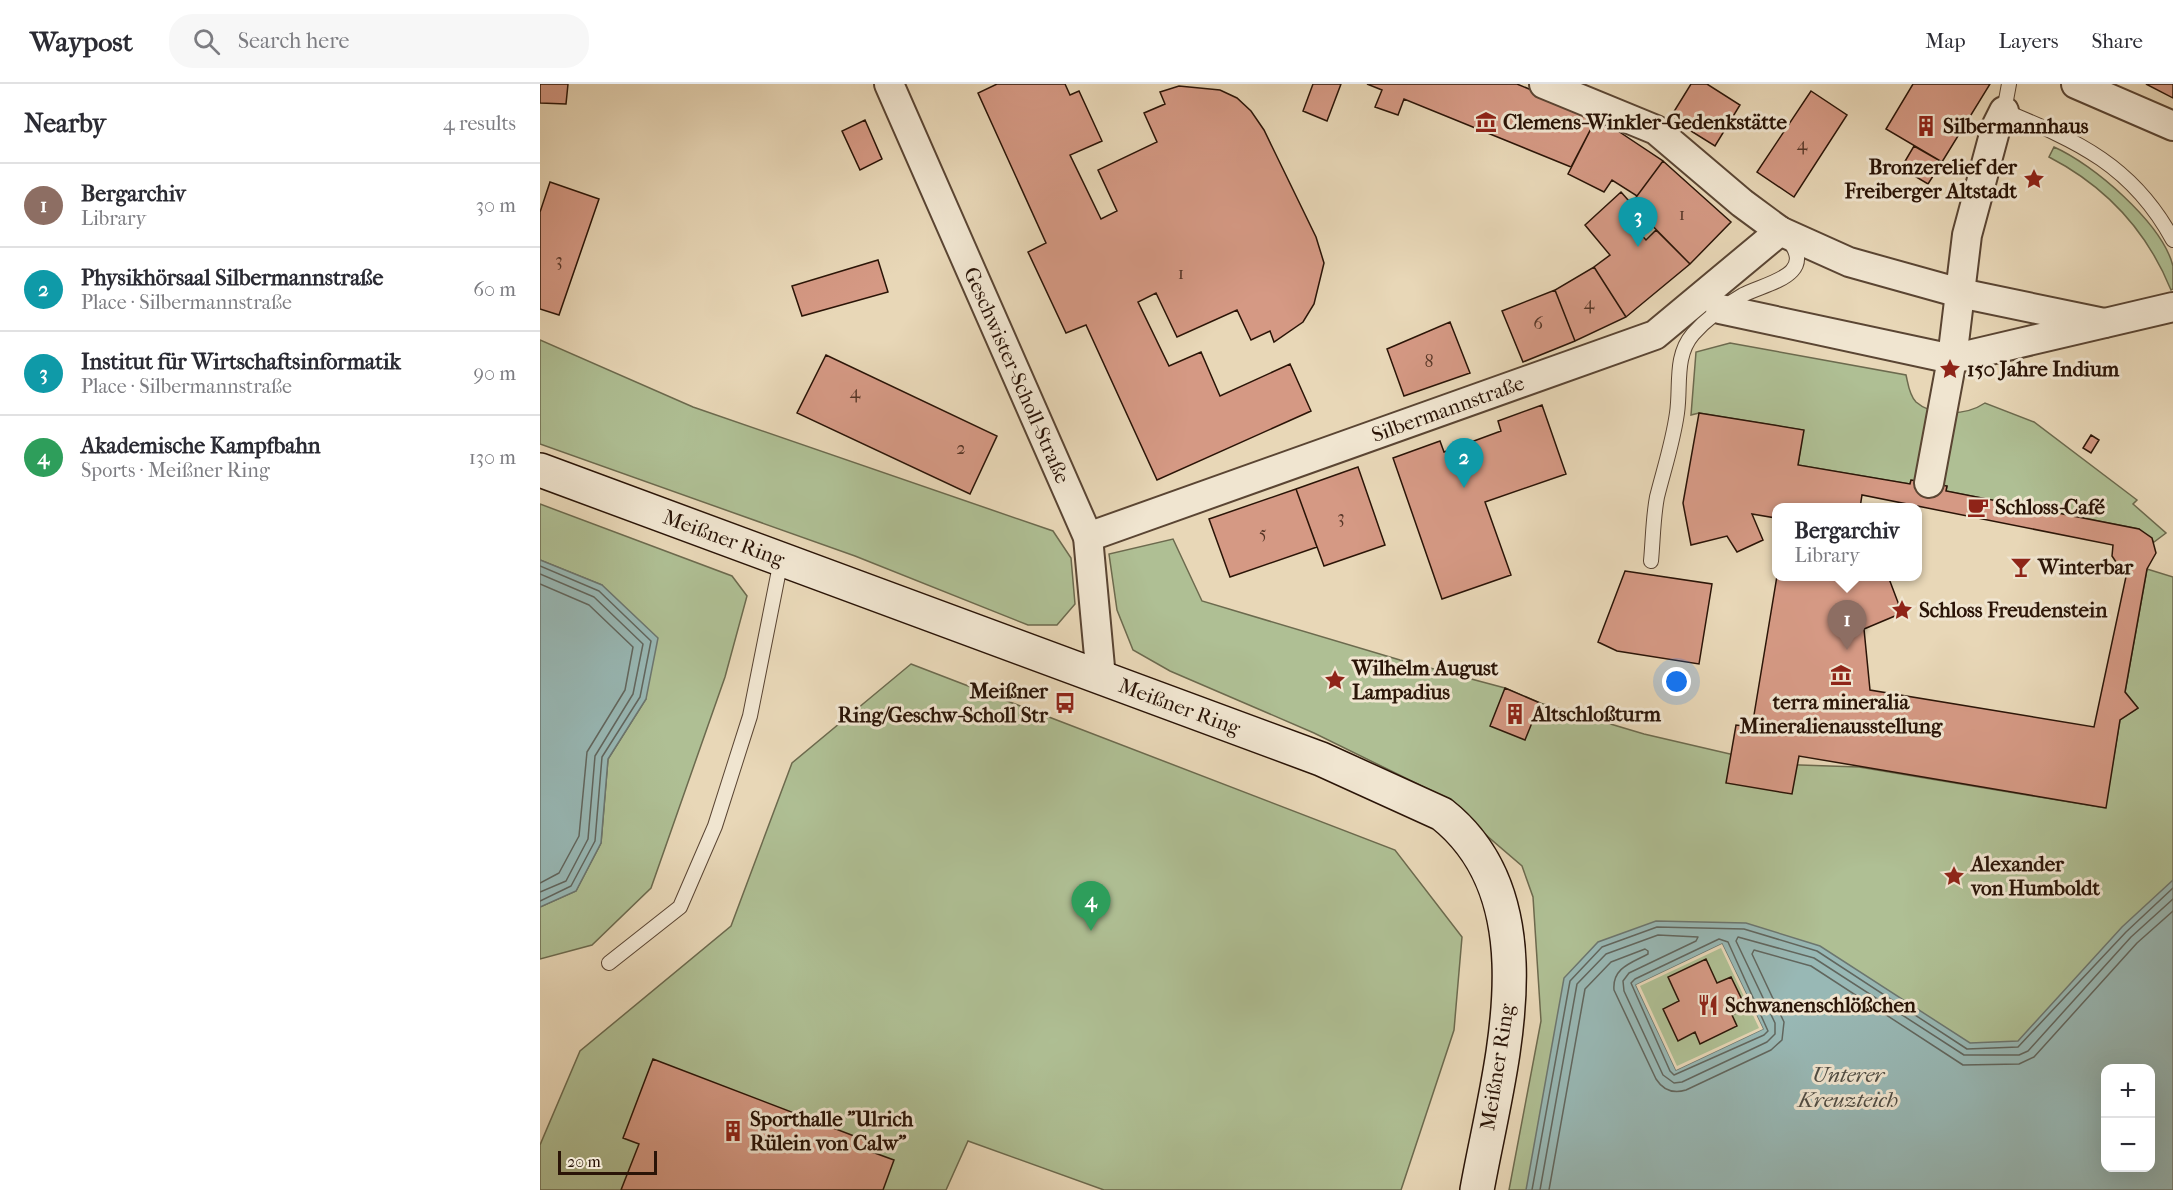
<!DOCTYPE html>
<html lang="en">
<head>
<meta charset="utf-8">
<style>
	:root { --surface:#fff; --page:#f7f7f7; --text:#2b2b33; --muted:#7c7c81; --line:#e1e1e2; --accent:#8f2418 }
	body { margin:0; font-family:"IM FELL French Canon",serif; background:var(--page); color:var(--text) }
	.controls { position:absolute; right:18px; bottom:18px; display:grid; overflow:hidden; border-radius:12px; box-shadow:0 6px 24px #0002 }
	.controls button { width:54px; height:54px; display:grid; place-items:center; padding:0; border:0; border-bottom:2px solid var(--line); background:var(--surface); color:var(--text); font:30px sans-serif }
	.scale { position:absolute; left:18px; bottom:15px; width:99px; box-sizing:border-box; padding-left:6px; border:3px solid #2a1407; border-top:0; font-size:16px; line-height:21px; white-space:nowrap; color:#2a1407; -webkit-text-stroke:4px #f0e5d0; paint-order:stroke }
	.you { position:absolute; left:1137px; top:598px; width:21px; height:21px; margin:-15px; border:4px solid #fff; border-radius:50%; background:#1a73e8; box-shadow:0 0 0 9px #1a73e833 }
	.badge { display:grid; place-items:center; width:39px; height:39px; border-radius:50%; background:var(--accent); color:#fff; font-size:20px; font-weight:700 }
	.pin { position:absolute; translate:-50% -50px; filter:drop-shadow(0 2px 3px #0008) }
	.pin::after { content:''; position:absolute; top:32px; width:21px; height:18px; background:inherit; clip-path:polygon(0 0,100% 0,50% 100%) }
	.popup { position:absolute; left:1232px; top:419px; width:150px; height:78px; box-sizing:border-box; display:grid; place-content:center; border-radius:12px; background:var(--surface); filter:drop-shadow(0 2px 4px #0005); font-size:20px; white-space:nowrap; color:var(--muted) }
	.popup b { font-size:22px; color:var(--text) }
	.popup::after { content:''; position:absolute; left:50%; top:100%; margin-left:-12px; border:12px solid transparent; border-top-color:var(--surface) }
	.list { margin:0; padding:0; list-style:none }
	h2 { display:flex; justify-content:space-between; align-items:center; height:78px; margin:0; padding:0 24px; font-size:26px }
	h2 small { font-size:20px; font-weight:400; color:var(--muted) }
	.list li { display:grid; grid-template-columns:39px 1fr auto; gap:18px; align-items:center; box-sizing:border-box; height:84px; padding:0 24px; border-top:2px solid var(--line) }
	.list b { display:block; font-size:22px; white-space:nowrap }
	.list p { margin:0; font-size:20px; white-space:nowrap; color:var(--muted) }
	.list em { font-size:20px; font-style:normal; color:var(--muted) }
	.icon { flex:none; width:33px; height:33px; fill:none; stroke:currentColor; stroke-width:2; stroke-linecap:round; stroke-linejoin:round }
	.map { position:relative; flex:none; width:1633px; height:1106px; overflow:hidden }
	header { display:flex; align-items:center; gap:36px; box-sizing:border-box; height:84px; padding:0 30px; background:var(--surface); border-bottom:2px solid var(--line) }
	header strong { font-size:28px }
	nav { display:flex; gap:33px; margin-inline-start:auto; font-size:21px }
	.search { width:420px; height:54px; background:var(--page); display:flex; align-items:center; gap:15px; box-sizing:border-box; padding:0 21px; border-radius:24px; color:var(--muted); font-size:22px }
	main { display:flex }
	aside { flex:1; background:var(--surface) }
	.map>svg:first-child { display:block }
	.green { fill:#afbf94; stroke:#6c6a4e; stroke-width:1.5; fill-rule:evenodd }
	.water { fill:#98b8b5; stroke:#6c766f; stroke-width:1.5; fill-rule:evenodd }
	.pier { fill:#e8d7b7; fill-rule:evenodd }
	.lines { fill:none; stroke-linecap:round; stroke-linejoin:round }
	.shore { stroke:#61665e; stroke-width:1.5 }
	.building { fill:#d59984; stroke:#2a1407; stroke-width:1.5 }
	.lane-casing { stroke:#5a4533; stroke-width:16 }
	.street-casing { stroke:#5a4533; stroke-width:32 }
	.secondary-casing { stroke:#2a1407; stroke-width:36 }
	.lane { stroke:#f0e5d0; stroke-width:14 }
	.street { stroke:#f0e5d0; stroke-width:28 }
	.secondary { stroke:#f0e5d0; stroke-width:33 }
	.labels { text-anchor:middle; stroke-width:6; stroke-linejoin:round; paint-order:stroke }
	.number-label { font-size:18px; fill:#553526 }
	.poi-label { font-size:21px; font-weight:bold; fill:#2a1407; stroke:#f0e5d0; text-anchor:start }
	.street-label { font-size:21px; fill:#2a1407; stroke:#f0e5d0 }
	.water-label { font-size:22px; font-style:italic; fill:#504d44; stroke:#f0e5d0 }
</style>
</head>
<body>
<header>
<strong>Waypost</strong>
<div class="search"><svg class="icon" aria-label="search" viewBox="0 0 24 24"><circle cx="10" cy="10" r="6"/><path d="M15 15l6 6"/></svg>Search here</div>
<nav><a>Map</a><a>Layers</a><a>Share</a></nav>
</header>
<main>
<aside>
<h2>Nearby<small>4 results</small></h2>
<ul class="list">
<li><span class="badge" style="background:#8d6e63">1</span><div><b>Bergarchiv</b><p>Library</p></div><em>30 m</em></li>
<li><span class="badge" style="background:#0f9aa8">2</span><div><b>Physikhörsaal Silbermannstraße</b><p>Place · Silbermannstraße</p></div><em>60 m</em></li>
<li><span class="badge" style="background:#0f9aa8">3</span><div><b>Institut für Wirtschaftsinformatik</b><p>Place · Silbermannstraße</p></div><em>90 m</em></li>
<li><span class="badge" style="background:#2e9e5b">4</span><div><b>Akademische Kampfbahn</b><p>Sports · Meißner Ring</p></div><em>130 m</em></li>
</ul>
</aside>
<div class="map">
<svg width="1633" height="1106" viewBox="0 0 1633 1106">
	<rect width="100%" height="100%" fill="#e8d7b7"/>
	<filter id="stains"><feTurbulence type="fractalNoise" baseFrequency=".00333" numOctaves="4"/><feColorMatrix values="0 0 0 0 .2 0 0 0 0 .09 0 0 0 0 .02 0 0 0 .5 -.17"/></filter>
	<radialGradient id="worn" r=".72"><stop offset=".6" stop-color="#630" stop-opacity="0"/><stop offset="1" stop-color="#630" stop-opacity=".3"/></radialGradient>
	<path class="green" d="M 1514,63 C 1553,80 1622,139 1633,182 C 1633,189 1633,198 1633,205 L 1631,206 C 1607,147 1565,102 1509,73 Z
		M 0,256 L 153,323 L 513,447 L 531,474 L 535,520 L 517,541 L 488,541 L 315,472 L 0,360 Z
		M 1190,259 L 1366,291 C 1368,299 1369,311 1376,318 C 1394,334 1427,331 1445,319 L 1494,338 L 1597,416 L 1593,420 L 1626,449 L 1614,458 L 1599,445 L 1406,407 L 1407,402 L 1371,396 L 1370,400 L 1258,381 L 1263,346 L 1159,329 L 1151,331 L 1156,268 Z
		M 0,420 L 192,492 L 207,512 L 185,593 L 111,804 L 52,861 L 0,875 L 0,823 L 36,807 L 61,759 L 68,675 L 106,615 L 62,501 L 0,476 Z
		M 633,455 L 662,517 L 860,576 L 965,604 L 1000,619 L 1104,650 L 1233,680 L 1319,683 L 1565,724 L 1580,636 L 1598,624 L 1585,608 L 1607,485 L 1633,493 L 1633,1106 L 969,1106 L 1001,937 L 993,813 L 982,782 L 898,710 L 774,649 L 630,587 L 593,566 L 577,526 L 569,470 ZM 1566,984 L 1610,984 L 1610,1084 L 1566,1084 Z
		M 371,580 L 855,766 L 922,853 L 914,946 L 861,1106 L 564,1106 L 428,1057 L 406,1106 L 0,1106 L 0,1061 L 40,967 L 191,842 L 252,679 Z"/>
	<path class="water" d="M 0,476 L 62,501 L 118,554 L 106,615 L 68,675 L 61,759 L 36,807 L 0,823 Z
		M 1633,796 L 1633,1106 L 986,1106 L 1024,894 L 1058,858 L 1116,837 L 1206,839 L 1280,862 L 1430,959 L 1478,957 L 1582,843 ZM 1182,860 L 1223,945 L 1136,986 L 1096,901 ZM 1566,984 L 1610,984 L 1610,1084 L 1566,1084 Z"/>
	<path class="pier" d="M 1182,860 L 1223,945 L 1136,986 L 1096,901 ZM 1181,864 L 1219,944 L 1137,982 L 1100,902 Z"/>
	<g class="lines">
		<path class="shore" d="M 0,482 L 59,507 L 111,557 L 100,613 L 62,673 L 55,757 L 31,802 L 0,817
			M 0,490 L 54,513 L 103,560 L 93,610 L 55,672 L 48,755 L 26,797 L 0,808
			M 0,500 L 49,521 L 93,563 L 85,606 L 47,668 L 39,752 L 19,789 L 0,799
			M 1179,855 L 1188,858 L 1228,947 L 1224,951 L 1134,991 L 1130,987 L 1091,899 L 1095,895 Z
			M 992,1106 L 1030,897 L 1062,863 L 1117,843 L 1204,845 L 1277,867 L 1427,965 L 1478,963 L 1586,848 L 1633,804
			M 1000,1106 L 1037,900 L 1066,870 L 1118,851 L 1158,853 L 1156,857 L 1089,889 L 1083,897 L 1084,907 L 1123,991 L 1134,999 L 1142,998 L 1227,958 L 1235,950 L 1235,939 L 1196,857 L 1198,853 L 1274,874 L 1424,971 L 1479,971 L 1488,967 L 1591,853 L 1633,815
			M 1009,1106 L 1045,905 L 1071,878 L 1105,865 L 1108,867 L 1108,870 C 1091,879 1072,884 1074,906 L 1116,995 C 1123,1006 1133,1010 1146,1006 L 1231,966 L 1242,956 L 1244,938 L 1212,870 L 1214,866 L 1271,882 L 1423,981 L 1479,980 L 1494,973 L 1597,859 L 1633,827"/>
	</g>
	<path class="building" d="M 0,0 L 28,0 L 26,20 L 0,19 Z
		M 457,0 L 525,0 L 530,11 L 539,7 L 562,57 L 530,71 L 561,135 L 577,127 L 558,86 L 617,58 L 604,29 L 625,20 L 620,8 L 639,2 L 680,6 L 697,14 L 711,27 L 724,46 L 776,153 L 784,179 L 774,220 L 763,238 L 734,258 L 730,247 L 711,256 L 697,226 L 637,253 L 616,209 L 598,218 L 629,282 L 661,268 L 680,312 L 750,280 L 771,327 L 617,396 L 546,241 L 526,249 L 488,168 L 506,159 L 438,9 Z
		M 773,0 L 801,0 L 787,37 L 763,27 Z
		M 827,0 L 977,0 L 1057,33 L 1031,83 L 864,15 L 858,31 L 835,23 L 842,6 Z
		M 1151,0 L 1167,0 L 1200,21 L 1175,62 L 1130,34 Z
		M 1373,0 L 1450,0 L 1402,78 L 1346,45 Z
		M 1606,0 L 1633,0 L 1633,14 Z
		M 1271,7 L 1307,31 L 1254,113 L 1217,88 Z
		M 1057,33 L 1123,77 L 1097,112 L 1072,96 L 1064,108 L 1028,90 Z
		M 325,36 L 342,75 L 320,86 L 302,47 Z
		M 1374,62 L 1402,78 L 1388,100 L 1361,84 Z
		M 1123,77 L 1191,138 L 1150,180 L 1091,120 Z
		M 10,98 L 59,115 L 19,231 L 0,225 L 0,128 Z
		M 1081,108 L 1096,125 L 1086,134 L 1106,156 L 1116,146 L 1150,180 L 1086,233 L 1054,183 L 1070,171 L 1045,141 Z
		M 338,176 L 348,208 L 262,232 L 252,202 Z
		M 1054,183 L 1086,233 L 1035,257 L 1015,206 Z
		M 1015,206 L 1035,257 L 983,278 L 962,227 Z
		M 910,238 L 930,289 L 864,312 L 847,265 Z
		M 286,271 L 457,352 L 430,410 L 257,329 Z
		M 1002,321 L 1026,390 L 945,418 L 971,491 L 902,515 L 853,374 L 900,357 L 904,368 L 961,347 L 958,337 Z
		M 1159,329 L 1264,346 L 1258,381 L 1370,400 L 1371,396 L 1407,402 L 1406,407 L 1599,445 L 1612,454 L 1616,469 L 1607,485 L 1585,608 L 1598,624 L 1580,636 L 1566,724 L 1259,672 L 1252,710 L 1186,699 L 1196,641 L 1212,643 L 1237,492 L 1309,492 L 1308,498 L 1323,492 L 1348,492 L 1362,529 L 1324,545 L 1330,606 L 1554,643 L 1587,488 L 1580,484 L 1572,472 L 1573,461 L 1322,411 L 1320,424 L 1236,424 L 1236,434 L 1212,430 L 1223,456 L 1197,468 L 1187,452 L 1151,461 L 1143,419 Z
		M 1551,351 L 1559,356 L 1551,369 L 1543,364 Z
		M 818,383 L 845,461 L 784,482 L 756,405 Z
		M 756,405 L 777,463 L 690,493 L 669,435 Z
		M 1085,487 L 1172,500 L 1159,580 L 1077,567 L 1058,558 Z
		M 965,604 L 1000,619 L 985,656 L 950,642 Z
		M 1166,875 L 1177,899 L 1191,893 L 1206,924 L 1192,931 L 1197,942 L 1160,960 L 1155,948 L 1138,957 L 1123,925 L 1139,917 L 1128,893 Z
		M 113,975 L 335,1060 L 332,1068 L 354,1076 L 343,1106 L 81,1106 L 99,1060 L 83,1054 Z"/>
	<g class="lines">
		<defs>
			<path id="lane" d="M 1469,0 L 1464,27 C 1538,57 1593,82 1633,156
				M 1111,477 C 1113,456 1113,434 1117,413 C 1124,385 1133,358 1137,329 C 1141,302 1134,272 1153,250 C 1167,234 1184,222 1203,211 C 1225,199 1279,192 1247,154
				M 69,879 L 140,823 L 175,742 L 210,632 L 241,476"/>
			<g id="street">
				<path id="s1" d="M 349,0 L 548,453 L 561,594"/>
				<path d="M 1004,0 L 1116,46 L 1202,119 L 1240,147 L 1309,178 L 1420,209 L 1564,239"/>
				<path d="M 1536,0 L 1633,42"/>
				<path d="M 1180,225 L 1412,275 L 1633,223"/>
				<path d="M 1389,399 L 1412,275 L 1427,151 L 1456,43 L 1464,27"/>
				<path id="s2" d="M 548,453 L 1115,251 L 1240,147"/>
			</g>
			<g id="secondary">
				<path id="s3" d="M 0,386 L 781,675 L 902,730 C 1013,818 958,988 937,1106"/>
			</g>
		</defs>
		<use href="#lane" class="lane-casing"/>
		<use href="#street" class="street-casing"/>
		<use href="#secondary" class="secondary-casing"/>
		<use href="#lane" class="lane"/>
		<use href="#street" class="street"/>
		<use href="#secondary" class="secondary"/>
	</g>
	<defs>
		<symbol id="museum-bare" viewBox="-9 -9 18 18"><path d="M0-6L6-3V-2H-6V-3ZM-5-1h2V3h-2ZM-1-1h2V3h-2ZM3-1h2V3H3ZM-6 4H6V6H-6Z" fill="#8f2418" stroke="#f0e5d0" stroke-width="2.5" paint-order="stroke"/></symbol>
		<symbol id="building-bare" viewBox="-9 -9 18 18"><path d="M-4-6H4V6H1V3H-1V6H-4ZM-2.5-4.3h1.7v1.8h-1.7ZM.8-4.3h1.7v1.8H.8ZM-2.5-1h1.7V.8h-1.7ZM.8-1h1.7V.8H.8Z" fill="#8f2418" stroke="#f0e5d0" stroke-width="2.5" paint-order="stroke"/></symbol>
		<symbol id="sight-bare" viewBox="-9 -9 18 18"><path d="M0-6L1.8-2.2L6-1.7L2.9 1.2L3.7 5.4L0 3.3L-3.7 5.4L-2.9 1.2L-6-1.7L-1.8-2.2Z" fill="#8f2418" stroke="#f0e5d0" stroke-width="2.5" paint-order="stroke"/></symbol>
		<symbol id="cafe-bare" viewBox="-9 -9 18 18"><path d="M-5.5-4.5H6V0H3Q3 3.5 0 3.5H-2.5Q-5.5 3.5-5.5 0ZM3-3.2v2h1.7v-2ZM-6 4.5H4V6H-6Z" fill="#8f2418" stroke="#f0e5d0" stroke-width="2.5" paint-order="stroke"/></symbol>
		<symbol id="bar-bare" viewBox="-9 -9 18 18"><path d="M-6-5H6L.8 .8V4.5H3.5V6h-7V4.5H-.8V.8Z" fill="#8f2418" stroke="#f0e5d0" stroke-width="2.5" paint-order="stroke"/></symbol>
		<symbol id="bus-bare" viewBox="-9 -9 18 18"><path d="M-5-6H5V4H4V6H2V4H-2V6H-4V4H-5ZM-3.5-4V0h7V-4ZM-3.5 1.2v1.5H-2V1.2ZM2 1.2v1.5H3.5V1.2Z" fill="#8f2418" stroke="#f0e5d0" stroke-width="2.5" paint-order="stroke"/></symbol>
		<symbol id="restaurant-bare" viewBox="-9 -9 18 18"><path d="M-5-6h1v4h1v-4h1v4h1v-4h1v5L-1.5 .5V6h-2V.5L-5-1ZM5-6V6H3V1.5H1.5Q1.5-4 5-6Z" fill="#8f2418" stroke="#f0e5d0" stroke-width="2.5" paint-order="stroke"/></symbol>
	</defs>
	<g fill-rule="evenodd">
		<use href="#museum-bare" x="931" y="23" width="30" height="30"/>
		<use href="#building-bare" x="1371" y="27" width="30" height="30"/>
		<use href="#sight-bare" x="1479" y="80" width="30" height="30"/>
		<use href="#sight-bare" x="1395" y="270" width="30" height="30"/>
		<use href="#cafe-bare" x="1423" y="408" width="30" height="30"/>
		<use href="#bar-bare" x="1466" y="468" width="30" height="30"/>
		<use href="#sight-bare" x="1347" y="511" width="30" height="30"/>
		<use href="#museum-bare" x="1286" y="576" width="30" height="30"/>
		<use href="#sight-bare" x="780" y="581" width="30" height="30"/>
		<use href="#bus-bare" x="510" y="604" width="30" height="30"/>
		<use href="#building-bare" x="960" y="615" width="30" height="30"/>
		<use href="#sight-bare" x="1399" y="777" width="30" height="30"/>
		<use href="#restaurant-bare" x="1153" y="906" width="30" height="30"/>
		<use href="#building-bare" x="178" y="1032" width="30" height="30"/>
	</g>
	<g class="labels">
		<g class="number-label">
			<text x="1262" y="66">4</text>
			<text x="1142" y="136">1</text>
			<text x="19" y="182">3</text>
			<text x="641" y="195">1</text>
			<text x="1049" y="225">4</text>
			<text x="998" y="245">6</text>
			<text x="889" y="283">8</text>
			<text x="315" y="314">4</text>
			<text x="421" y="370">2</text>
			<text x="801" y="439">3</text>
			<text x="723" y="455">5</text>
		</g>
		<g class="poi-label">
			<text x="963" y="45">Clemens-Winkler-Gedenkstätte</text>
			<text x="1403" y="49">Silbermannhaus</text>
			<text x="1477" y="90" text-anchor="end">Bronzerelief der<tspan x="1477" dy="24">Freiberger Altstadt</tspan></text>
			<text x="1427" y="292">150 Jahre Indium</text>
			<text x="1455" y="430">Schloss-Café</text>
			<text x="1498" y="490">Winterbar</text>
			<text x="1379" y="533">Schloss Freudenstein</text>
			<text x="812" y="591">Wilhelm August<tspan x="812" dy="24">Lampadius</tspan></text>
			<text x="508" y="614" text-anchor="end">Meißner<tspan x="508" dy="24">Ring/Geschw-Scholl Str</tspan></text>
			<text x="1301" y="625" text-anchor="middle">terra mineralia<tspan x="1301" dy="24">Mineralienausstellung</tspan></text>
			<text x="992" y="637">Altschloßturm</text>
			<text x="1431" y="787">Alexander<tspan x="1431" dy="24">von Humboldt</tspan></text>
			<text x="1185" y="928">Schwanenschlößchen</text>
			<text x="210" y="1042">Sporthalle "Ulrich<tspan x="210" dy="24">Rülein von Calw"</tspan></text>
		</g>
		<g class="street-label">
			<text dy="7" stroke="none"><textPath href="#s1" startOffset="318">Geschwister-Scholl-Straße</textPath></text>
			<text dy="7" stroke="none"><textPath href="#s2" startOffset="382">Silbermannstraße</textPath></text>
			<text dy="7" stroke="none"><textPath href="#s3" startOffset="196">Meißner Ring</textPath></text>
			<text dy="7" stroke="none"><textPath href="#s3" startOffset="682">Meißner Ring</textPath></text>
			<text transform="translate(957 983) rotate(-81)" y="7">Meißner Ring</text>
		</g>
		<g class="water-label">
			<text x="1308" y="998">Unterer<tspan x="1308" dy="25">Kreuzteich</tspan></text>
		</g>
	</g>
	<rect width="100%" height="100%" filter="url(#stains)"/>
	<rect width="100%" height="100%" fill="url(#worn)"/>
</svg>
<div class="controls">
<button>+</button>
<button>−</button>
</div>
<div class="scale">20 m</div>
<div class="you"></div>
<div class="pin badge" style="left:1307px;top:566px;background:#8d6e63">1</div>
<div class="popup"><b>Bergarchiv</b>Library</div>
<div class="pin badge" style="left:924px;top:404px;background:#0f9aa8">2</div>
<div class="pin badge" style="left:1098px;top:163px;background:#0f9aa8">3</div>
<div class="pin badge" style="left:551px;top:847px;background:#2e9e5b">4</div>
</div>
</main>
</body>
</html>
